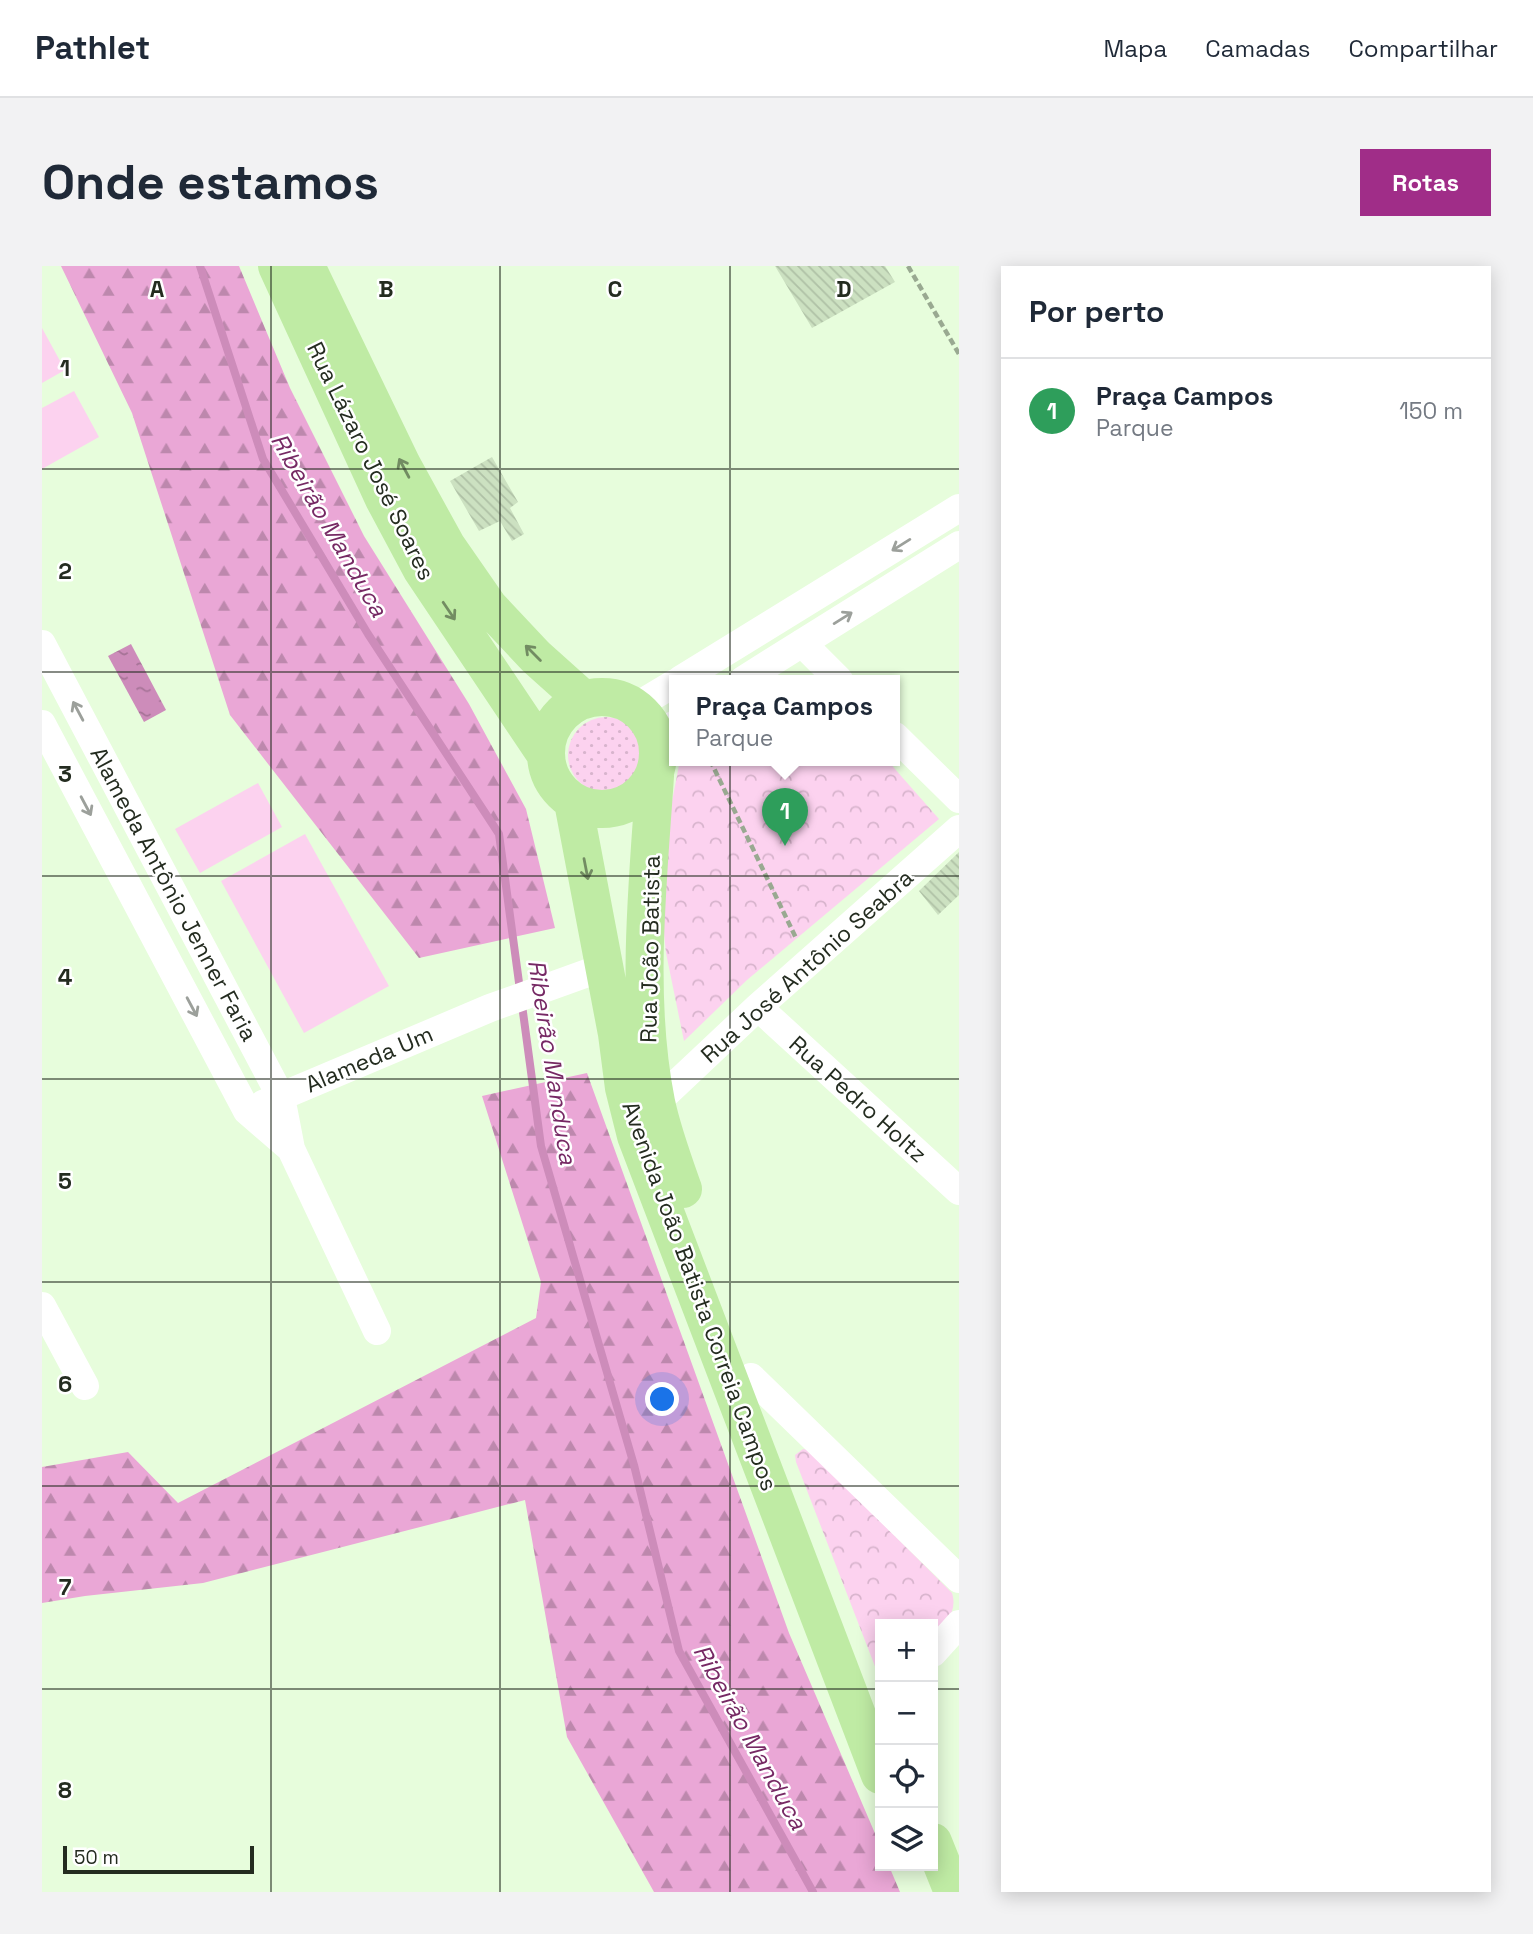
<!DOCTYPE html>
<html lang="pt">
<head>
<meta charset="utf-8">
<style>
	:root { --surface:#fff; --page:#f2f2f3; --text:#1f2937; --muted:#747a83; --line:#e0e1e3; --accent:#a02d88 }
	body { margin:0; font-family:"Space Grotesk",sans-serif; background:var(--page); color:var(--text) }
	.controls { position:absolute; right:21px; bottom:21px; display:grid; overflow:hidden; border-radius:0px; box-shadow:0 4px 18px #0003 }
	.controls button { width:63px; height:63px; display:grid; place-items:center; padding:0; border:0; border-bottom:2px solid var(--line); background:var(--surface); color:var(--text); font:35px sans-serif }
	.scale { position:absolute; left:21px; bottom:18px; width:191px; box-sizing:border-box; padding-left:7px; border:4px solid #242c20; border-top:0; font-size:19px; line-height:24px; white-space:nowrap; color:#242c20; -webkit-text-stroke:5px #fff; paint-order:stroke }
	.you { position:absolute; left:621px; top:1134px; width:24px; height:24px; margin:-18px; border:5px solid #fff; border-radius:50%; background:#1a73e8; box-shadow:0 0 0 10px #1a73e833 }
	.badge { display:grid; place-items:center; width:46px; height:46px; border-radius:50%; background:var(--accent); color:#fff; font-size:23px; font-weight:700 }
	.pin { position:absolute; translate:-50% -58px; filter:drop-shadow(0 2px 4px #0008) }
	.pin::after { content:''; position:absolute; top:37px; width:24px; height:21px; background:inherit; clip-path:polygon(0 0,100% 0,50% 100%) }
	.popup { position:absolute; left:627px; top:409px; width:231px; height:91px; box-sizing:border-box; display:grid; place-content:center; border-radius:0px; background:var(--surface); filter:drop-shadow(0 2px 5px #0005); font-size:23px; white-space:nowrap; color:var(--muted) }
	.popup b { font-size:26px; color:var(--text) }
	.popup::after { content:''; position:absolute; left:50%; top:100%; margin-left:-14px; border:14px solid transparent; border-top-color:var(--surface) }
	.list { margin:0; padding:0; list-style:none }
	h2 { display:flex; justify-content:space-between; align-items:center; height:91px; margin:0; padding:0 28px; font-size:30px }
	h2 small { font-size:23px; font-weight:400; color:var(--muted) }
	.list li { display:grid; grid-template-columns:46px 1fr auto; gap:21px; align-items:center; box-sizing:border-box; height:105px; padding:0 28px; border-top:2px solid var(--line) }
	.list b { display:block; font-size:26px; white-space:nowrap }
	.list p { margin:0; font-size:23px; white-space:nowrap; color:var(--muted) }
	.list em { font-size:23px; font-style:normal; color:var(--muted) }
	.icon { flex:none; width:38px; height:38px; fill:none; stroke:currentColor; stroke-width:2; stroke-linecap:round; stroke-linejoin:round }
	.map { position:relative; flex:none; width:917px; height:1626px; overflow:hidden; border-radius:0px }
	header { display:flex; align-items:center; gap:42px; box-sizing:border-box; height:98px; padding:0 35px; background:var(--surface); border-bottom:2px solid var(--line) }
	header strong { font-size:33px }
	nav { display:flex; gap:38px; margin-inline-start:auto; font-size:24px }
	.intro { display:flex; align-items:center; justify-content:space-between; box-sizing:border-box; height:168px; padding:0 42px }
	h1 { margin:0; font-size:49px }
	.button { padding:18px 32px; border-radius:0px; background:var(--accent); color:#fff; font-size:24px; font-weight:700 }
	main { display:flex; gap:42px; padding:0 42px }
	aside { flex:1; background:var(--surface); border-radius:0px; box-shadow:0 4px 18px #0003 }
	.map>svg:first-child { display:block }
	.grass { fill:url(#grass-dots) }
	.forest { fill:url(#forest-firs) }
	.park { fill:url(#park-crowns) }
	.pitch { fill:#fcd2ef }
	.water { fill:url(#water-ripples) }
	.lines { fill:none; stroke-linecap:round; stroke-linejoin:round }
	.stream { stroke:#cd8cba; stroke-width:8 }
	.building { fill:url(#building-back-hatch) }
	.path { stroke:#99a991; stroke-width:4.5; stroke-dasharray:7 3.5; stroke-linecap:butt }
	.minor { stroke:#fff; stroke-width:28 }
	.primary { stroke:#bfeba4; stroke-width:38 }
	.oneway { stroke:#728c62 }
	.oneway2 { stroke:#9ca09b }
	.grid { fill:none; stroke:#242c20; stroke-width:2; stroke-opacity:0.55 }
	.labels { text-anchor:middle; stroke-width:5; stroke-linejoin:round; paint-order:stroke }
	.street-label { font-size:23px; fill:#242c20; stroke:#fff }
	.water-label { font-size:24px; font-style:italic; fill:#762964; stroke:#fff }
	.grid-label { font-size:23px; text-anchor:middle; font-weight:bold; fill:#242c20; stroke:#fff; stroke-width:5; stroke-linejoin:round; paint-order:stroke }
</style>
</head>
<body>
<header>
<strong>Pathlet</strong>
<nav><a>Mapa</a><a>Camadas</a><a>Compartilhar</a></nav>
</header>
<div class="intro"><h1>Onde estamos</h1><a class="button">Rotas</a></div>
<main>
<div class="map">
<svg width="917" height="1626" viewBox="0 0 917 1626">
	<defs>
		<pattern id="grass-dots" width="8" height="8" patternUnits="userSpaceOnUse" patternTransform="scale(1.75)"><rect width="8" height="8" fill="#fcd2ef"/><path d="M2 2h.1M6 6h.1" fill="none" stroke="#d8b4cd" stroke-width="1.8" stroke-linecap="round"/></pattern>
		<pattern id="forest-firs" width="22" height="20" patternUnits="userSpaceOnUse" patternTransform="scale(1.75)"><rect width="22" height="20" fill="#eaa7d6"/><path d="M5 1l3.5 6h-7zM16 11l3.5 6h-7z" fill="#bd88ad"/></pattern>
		<pattern id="park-crowns" width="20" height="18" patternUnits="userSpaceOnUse" patternTransform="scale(1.75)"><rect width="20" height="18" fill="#fcd2ef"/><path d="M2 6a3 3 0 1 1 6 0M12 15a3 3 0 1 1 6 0" fill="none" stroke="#d8b4cd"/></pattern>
		<pattern id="water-ripples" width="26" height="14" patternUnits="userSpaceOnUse" patternTransform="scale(1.75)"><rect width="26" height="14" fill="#cd8cba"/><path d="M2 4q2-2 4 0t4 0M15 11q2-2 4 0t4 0" fill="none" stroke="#a67397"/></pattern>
		<pattern id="building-back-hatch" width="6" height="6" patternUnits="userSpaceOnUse" patternTransform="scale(1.75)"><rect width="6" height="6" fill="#cce1c1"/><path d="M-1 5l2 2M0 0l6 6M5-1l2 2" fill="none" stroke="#afc1a6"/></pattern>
	</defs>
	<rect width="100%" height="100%" fill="#e7fddc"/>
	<path class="grass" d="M526 489a38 38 0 1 1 76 0a38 38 0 1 1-76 0Z"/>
	<path class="forest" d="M 19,0 L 197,0 L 248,122 L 322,270 L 427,438 L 484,543 L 513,662 L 377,692 L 188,449 L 90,147 Z
		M 545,807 L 747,1367 L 838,1579 L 838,1600 L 847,1600 L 858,1626 L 612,1626 L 525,1471 L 483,1234 L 161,1317 L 43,1330 L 0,1337 L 0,1201 L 86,1186 L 136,1237 L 494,1052 L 499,1016 L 440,830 Z"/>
	<path class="park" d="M 638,494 L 845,494 L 897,553 L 705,714 L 642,775 L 624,687 L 616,608 Z
		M 761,1183 L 767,1184 L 910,1327 C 916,1347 903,1356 891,1370 L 891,1358 L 838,1358 L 838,1406 L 834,1403 L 754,1196 L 753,1189 Z"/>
	<path class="pitch" d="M 0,62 L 23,104 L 0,117 Z
		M 32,125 L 57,171 L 0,203 L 0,142 Z
		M 216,517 L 240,561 L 158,607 L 133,563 Z
		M 263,568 L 347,720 L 262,767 L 179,615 Z"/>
	<path class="water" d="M 89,378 L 124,444 L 102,456 L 66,390 Z"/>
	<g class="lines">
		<path class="stream" d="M 158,0 L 221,193 L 326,368 L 457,568 L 499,880 L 592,1199 L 637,1385 L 771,1626"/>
	</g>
	<path class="building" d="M 733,0 L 843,0 L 853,16 L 770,62 Z
		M 450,191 L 476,236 L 468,242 L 482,268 L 470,275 L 458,255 L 437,265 L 408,215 Z
		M 917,586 L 917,629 L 896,649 L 877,625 Z"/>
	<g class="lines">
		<path class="path" d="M 866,0 L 917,88
			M 668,494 L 754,672"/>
		<path class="minor" d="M 760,377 L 797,414
			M 0,378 L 239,831 L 249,883 L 335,1065
			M 638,414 L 917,242
			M 701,414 L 917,279
			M 593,441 L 633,417
			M 0,458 L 205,845 L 249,883
			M 853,470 L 917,533
			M 615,471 L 633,458
			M 716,741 L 917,925
			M 614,837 L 716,741 L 917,563
			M 221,838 L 448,742 L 562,701
			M 0,1040 L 43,1120
			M 709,1111 L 917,1313
			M 891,1387 L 917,1358"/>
		<path class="primary" d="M 235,0 L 342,233 L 380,304 L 504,489
			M 264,0 L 360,199 L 404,279 L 447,341 L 494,391 L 542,434
			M504 487a56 56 0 1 1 112 0a56 56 0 1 1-112 0Z
			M 613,510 C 606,616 593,731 614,836 C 620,865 631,895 641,923
			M 531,536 L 575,768 L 582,822 L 594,870 L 838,1509
			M 891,1576 L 911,1626"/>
	</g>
	<defs><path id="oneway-shaft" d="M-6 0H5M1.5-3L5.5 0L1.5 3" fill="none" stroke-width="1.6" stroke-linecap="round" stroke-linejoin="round" transform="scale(1.75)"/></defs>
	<g class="oneway">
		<use href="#oneway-shaft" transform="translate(362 202) rotate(-118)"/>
		<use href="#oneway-shaft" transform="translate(407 345) rotate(56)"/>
		<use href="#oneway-shaft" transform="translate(491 387) rotate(-135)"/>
		<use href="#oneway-shaft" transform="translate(544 603) rotate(79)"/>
	</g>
	<g class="oneway2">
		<use href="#oneway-shaft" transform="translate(859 279) rotate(148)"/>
		<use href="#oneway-shaft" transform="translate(801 352) rotate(-32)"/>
		<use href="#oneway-shaft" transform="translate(36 445) rotate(-118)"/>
		<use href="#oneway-shaft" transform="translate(44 540) rotate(62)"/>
		<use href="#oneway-shaft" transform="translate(150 741) rotate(62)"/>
	</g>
	<path class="grid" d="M 229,0 L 229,1626M 458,0 L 458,1626M 688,0 L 688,1626M 0,203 L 917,203M 0,406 L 917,406M 0,610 L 917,610M 0,813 L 917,813M 0,1016 L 917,1016M 0,1220 L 917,1220M 0,1423 L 838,1423M 891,1423 L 917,1423"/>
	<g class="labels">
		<g class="street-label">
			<text transform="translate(329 195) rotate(64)" y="8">Rua Lázaro José Soares</text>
			<text transform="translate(132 628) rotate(62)" y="8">Alameda Antônio Jenner Faria</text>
			<text transform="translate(608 683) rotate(-89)" y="8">Rua João Batista</text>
			<text transform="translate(765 700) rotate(-42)" y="8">Rua José Antônio Seabra</text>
			<text transform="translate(327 793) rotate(-23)" y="8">Alameda Um</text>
			<text transform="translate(816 833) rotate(42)" y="8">Rua Pedro Holtz</text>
			<text transform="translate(658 1030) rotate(70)" y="8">Avenida João Batista Correia Campos</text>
		</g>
		<g class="water-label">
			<text transform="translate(287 259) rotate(60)" y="8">Ribeirão Manduca</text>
			<text transform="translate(510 796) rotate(81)" y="8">Ribeirão Manduca</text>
			<text transform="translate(708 1471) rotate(61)" y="8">Ribeirão Manduca</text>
		</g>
	</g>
	<g class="grid-label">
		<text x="115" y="31">A</text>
		<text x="344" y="31">B</text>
		<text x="573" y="31">C</text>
		<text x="802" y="31">D</text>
		<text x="23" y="110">1</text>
		<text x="23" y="313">2</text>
		<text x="23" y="516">3</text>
		<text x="23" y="719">4</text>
		<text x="23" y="923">5</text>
		<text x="23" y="1126">6</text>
		<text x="23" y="1329">7</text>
		<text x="23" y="1532">8</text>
	</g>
</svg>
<div class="controls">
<button>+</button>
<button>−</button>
<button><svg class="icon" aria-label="locate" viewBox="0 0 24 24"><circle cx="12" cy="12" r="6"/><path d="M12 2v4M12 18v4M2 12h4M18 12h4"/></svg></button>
<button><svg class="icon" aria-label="layers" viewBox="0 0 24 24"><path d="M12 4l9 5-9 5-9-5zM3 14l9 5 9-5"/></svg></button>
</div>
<div class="scale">50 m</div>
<div class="you"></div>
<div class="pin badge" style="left:743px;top:580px;background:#2e9e5b">1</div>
<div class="popup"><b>Praça Campos</b>Parque</div>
</div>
<aside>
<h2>Por perto<small></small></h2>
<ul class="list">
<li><span class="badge" style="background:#2e9e5b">1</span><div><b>Praça Campos</b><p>Parque</p></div><em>150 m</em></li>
</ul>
</aside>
</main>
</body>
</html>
